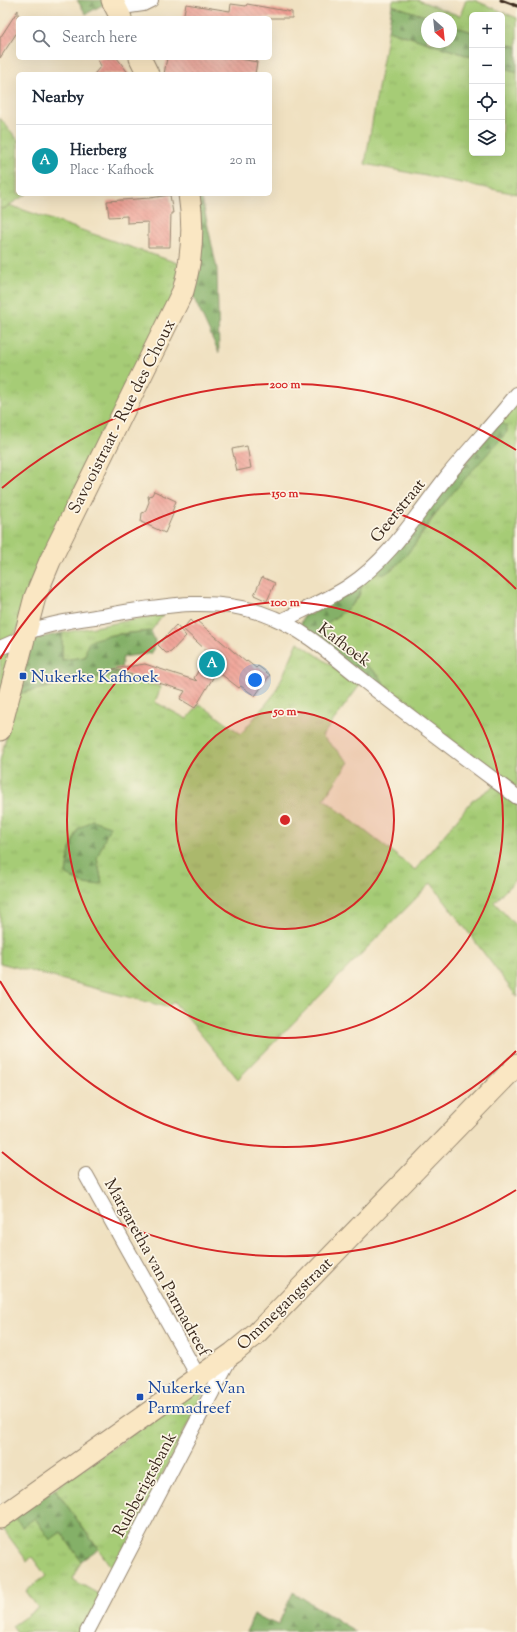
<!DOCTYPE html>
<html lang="en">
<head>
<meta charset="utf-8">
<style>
	:root { --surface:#fff; --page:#f2f2f3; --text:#1f2937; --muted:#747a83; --line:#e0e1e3; --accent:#d1495b }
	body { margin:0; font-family:"Sorts Mill Goudy",serif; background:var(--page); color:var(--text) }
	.controls { position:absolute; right:12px; top:12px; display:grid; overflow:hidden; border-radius:6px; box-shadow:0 4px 16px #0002 }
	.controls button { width:36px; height:36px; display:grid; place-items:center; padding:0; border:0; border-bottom:1px solid var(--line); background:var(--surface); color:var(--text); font:20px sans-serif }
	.compass { position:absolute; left:421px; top:12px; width:36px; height:36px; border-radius:50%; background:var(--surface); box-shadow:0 4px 16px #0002; rotate:153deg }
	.you { position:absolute; left:255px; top:680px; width:14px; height:14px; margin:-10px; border:3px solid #fff; border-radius:50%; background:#1a73e8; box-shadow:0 0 0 6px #1a73e833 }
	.badge { display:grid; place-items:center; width:26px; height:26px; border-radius:50%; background:var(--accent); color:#fff; font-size:13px; font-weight:700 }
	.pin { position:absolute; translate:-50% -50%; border:2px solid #fff; box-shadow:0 1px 4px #0006 }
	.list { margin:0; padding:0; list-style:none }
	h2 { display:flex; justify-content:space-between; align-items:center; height:52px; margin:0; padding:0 16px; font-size:17px }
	h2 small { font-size:13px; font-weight:400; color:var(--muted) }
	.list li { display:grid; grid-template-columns:26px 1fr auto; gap:12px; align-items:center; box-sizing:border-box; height:72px; padding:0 16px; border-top:1px solid var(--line) }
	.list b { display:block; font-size:15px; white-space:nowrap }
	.list p { margin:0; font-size:13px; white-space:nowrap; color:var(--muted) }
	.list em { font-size:13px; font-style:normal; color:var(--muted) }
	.icon { flex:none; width:22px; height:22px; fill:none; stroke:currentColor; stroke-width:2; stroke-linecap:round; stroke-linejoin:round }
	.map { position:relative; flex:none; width:517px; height:1632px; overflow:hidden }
	.search { position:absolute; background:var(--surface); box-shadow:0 4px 16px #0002; left:16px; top:16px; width:256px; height:44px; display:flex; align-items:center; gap:10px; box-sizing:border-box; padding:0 14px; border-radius:6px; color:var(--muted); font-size:15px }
	.panel { position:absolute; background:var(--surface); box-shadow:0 4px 16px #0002; left:16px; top:72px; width:256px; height:124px; border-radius:6px }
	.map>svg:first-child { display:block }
	.grass { fill:url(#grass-tufts); stroke:#707b4a; fill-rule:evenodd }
	.forest { fill:url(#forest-firs); stroke:#606d42 }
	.park { fill:url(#park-crowns); stroke:#707b4a }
	.building { fill:url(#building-back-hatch) }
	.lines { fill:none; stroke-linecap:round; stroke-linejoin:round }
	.minor-casing { stroke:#968670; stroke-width:16 }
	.secondary-casing { stroke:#968670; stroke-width:23 }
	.minor { stroke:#fff; stroke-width:14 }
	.secondary { stroke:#fae7c3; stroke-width:21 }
	.rail { stroke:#3b2a1e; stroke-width:3 }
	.ring { fill:none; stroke:#d62828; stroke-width:2 }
	.transit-dot { fill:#1a4fb4; stroke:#fcf5e5; stroke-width:1.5 }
	.labels { text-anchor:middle; stroke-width:3.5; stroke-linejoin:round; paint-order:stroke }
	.street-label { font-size:17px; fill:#3b2a1e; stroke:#fcf5e5 }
	.transit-label { font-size:17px; fill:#164399; stroke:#fcf5e5; text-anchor:start }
	.centre { fill:#d62828; stroke:#fcf5e5; stroke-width:2 }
	.ring-label { font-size:12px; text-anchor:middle; font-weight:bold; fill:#d62828; stroke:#fcf5e5; stroke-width:3.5; stroke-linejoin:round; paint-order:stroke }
</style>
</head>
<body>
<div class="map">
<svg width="517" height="1632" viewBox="0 0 517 1632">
	<defs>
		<pattern id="grass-tufts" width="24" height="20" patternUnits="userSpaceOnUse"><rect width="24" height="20" fill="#a6cc76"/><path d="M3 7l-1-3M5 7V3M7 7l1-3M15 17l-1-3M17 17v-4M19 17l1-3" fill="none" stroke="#90af66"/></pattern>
		<pattern id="forest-firs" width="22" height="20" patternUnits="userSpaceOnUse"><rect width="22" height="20" fill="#84b067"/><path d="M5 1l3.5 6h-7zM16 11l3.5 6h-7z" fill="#6d8f54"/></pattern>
		<pattern id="park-crowns" width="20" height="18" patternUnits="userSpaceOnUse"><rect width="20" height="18" fill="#a6cc76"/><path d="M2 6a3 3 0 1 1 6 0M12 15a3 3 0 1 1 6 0" fill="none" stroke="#90af66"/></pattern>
		<pattern id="building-back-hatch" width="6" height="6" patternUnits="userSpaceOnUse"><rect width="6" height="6" fill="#ee9d92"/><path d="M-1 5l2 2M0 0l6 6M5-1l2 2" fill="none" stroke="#c28077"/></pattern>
	</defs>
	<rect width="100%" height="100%" fill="#fcf5e5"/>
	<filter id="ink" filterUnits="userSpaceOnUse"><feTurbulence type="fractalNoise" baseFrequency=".025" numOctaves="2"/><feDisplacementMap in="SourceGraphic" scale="8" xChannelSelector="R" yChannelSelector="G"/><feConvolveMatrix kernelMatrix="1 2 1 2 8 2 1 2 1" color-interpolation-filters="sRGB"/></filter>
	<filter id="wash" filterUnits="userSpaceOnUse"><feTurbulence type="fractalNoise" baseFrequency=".012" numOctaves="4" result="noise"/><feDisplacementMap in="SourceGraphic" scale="16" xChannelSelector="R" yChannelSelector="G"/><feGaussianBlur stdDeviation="0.9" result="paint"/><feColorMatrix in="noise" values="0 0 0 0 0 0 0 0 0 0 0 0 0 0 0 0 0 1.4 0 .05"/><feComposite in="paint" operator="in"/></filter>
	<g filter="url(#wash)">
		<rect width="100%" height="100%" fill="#f0e1c1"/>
		<path class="grass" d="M 393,0 L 418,0 L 460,16 L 466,0 L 474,0 L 517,18 L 517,47 L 502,42 L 502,15 L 472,15 L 472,32 L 451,25 L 451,18 L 431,18 L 392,5 Z
			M 388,30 L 472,57 L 472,153 L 502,153 L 502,67 L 517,72 L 517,194 L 365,164 Z
			M 9,205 L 183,265 L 181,278 L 14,635 L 0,643 L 0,208 L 4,209 Z
			M 517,402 L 517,788 L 387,693 L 389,689 L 375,672 L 328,638 C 325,633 323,630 326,624 L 353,604 L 359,596 L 362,585 L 375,571 L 394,569 L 418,540 L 500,421 Z
			M 164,614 L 151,631 L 117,634 L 88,644 L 86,657 L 62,660 L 62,633 Z
			M 298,642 L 360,685 L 322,736 L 349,762 L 324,799 L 415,870 L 472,801 L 494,786 L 517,803 L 517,879 L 494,902 L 517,927 L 517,997 L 431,883 L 238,1079 L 174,1002 L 166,1007 L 0,963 L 0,761 L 17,694 L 79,680 L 120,674 L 161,687 L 155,702 L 187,719 L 200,704 L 241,734 L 275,693 ZM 97,858 L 102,883 C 87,888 79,882 66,874 L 68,861 Z
			M 13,646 L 0,699 L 0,652 Z
			M 205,1383 L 205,1389 L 114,1571 L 55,1489 Z
			M 15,1517 L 35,1518 L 50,1539 L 61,1532 L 81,1561 L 72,1579 L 102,1596 L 83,1632 L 16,1632 L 12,1626 L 38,1608 L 26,1591 L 46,1576 L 32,1557 L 27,1561 L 1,1526 Z"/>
		<path class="forest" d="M 77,0 L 105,0 L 106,3 L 86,14 Z
			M 392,5 L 431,18 L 427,18 L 427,42 L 451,42 L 451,25 L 472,32 L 472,57 L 388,30 Z
			M 502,42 L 517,47 L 517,72 L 502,67 Z
			M 193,194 L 201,194 L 217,269 L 219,353 L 192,294 L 200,266 Z
			M 500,421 L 507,427 L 507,432 C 485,457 461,482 440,508 C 421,530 410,560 383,575 L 375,571 Z
			M 362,584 C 359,605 341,613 326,624 C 323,630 325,633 328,638 L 375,672 L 389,689 L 387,693 L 300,626 L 305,613 L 312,615 L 313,611 Z
			M 151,631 L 155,641 L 152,653 L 123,657 L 120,674 L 79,680 L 17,694 L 32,643 L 39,638 L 62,633 L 62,660 L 85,657 C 86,653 86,648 88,644 C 93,634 139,633 151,631 Z
			M 92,820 L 110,826 L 97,858 L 102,883 C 86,888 79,882 66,874 L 70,849 L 78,829 Z
			M 55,1489 L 98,1549 L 81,1561 L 61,1532 L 50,1540 L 35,1518 L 22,1527 L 15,1517 Z
			M 293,1592 L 356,1632 L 246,1632 L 254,1615 L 278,1625 Z"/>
		<path class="park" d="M 0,118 L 18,140 L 18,194 L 27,194 L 3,209 L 0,208 Z"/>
		<g id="blocks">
			<path class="building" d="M 186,4 L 230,11 L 231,4 L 246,6 L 247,4 L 292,12 L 292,18 L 183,18 Z
				M 18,10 L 18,31 L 0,58 L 0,38 Z
				M 97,58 L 117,58 L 129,74 L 94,74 L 101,66 Z
				M 167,58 L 235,58 L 257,62 L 255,74 L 164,74 Z
				M 170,195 L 173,213 L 171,213 L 170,247 L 148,247 L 148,222 L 127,223 L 127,216 L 109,217 L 107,201 L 150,198 Z
				M 247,446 L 251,468 L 237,471 L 232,449 Z
				M 154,491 L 176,501 L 172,512 L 174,512 L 165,533 L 141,522 L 142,513 L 145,512 L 149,502 L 148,496 L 152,495 Z
				M 262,577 L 275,583 L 267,601 L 254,595 Z
				M 190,620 L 194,624 L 197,621 L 246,662 L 247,661 L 256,668 L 258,666 L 270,675 L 255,696 L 241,686 L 239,688 L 217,671 L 195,708 L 180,699 L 185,691 L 113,669 L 145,664 L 197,681 L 194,678 L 209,653 L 183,629 Z
				M 176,625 L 186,636 L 171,652 L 166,653 L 158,645 Z"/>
		</g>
	</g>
	<g filter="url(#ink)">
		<use href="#blocks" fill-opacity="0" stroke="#968670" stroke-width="1"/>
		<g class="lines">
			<defs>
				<path id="minor" d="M 116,8 L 143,4 L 151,0
					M 281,621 C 303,610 328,600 349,586 C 390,559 417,514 448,475 C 470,448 495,422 517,394
					M 26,633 C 50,623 76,620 102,616 C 159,606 219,594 274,618 C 306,631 336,659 363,680 C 414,720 465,758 517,797
					M 0,648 L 18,640 L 24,638
					M 86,1175 L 198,1376
					M 87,1632 L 231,1356"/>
				<path id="secondary" d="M 112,0 L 121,18
					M 140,58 L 148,74
					M 0,730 L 35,597 L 50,561 L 183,291 C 192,260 194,226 189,194
					M 0,1518 L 233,1353 L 255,1335 L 517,1065"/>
			</defs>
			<use href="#minor" class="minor-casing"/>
			<use href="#secondary" class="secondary-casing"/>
			<use href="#minor" class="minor"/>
			<use href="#secondary" class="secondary"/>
			<path class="rail" d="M 501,0 L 517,6"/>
		</g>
	</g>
	<circle cx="285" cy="820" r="109" fill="#d62828" fill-opacity=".12"/>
	<g class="ring">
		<circle cx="285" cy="820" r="109"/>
		<circle cx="285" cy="820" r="218"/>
		<path d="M516 1051A327 327 0 0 1 0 981M0 659A327 327 0 0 1 516 589"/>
		<path d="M516 1190A436 436 0 0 1 2 1152M2 488A436 436 0 0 1 516 450"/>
	</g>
	<g class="transit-dot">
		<rect x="19" y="672" width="8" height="8" rx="2"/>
		<rect x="136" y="1393" width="8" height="8" rx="2"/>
	</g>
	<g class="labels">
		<g class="street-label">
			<text transform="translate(121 416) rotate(-63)" y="6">Savooistraat - Rue des Choux</text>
			<text transform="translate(397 510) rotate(-51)" y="6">Geerstraat</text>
			<text transform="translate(345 644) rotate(37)" y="6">Kafhoek</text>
			<text transform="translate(158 1267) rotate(61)" y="6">Margaretha van Parmadreef</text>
			<text transform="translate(284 1303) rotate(-44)" y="6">Ommegangstraat</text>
			<text transform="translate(144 1484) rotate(-62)" y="6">Rubberigtsbank</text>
		</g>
		<g class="transit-label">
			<text x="31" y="682">Nukerke Kafhoek</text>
			<text x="148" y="1393">Nukerke Van<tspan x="148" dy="20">Parmadreef</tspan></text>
		</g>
	</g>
	<circle cx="285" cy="820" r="6" class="centre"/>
	<g class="ring-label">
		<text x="285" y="388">200 m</text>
		<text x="285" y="497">150 m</text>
		<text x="285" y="606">100 m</text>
		<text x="285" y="715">50 m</text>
	</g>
</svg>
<div class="controls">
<button>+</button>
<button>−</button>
<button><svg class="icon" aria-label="locate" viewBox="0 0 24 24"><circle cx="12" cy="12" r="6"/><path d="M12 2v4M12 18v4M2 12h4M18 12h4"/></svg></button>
<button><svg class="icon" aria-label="layers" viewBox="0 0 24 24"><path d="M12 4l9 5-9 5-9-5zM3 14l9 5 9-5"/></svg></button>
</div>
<svg class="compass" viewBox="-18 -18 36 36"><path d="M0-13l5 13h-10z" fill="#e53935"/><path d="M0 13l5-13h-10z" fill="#747a83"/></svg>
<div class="you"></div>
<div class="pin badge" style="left:212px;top:664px;background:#0f9aa8">A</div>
<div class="search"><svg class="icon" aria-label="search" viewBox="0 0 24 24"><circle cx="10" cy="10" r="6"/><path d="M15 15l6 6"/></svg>Search here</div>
<section class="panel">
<h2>Nearby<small></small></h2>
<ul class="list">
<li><span class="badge" style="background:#0f9aa8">A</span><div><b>Hierberg</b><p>Place · Kafhoek</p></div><em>20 m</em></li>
</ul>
</section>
</div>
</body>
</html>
